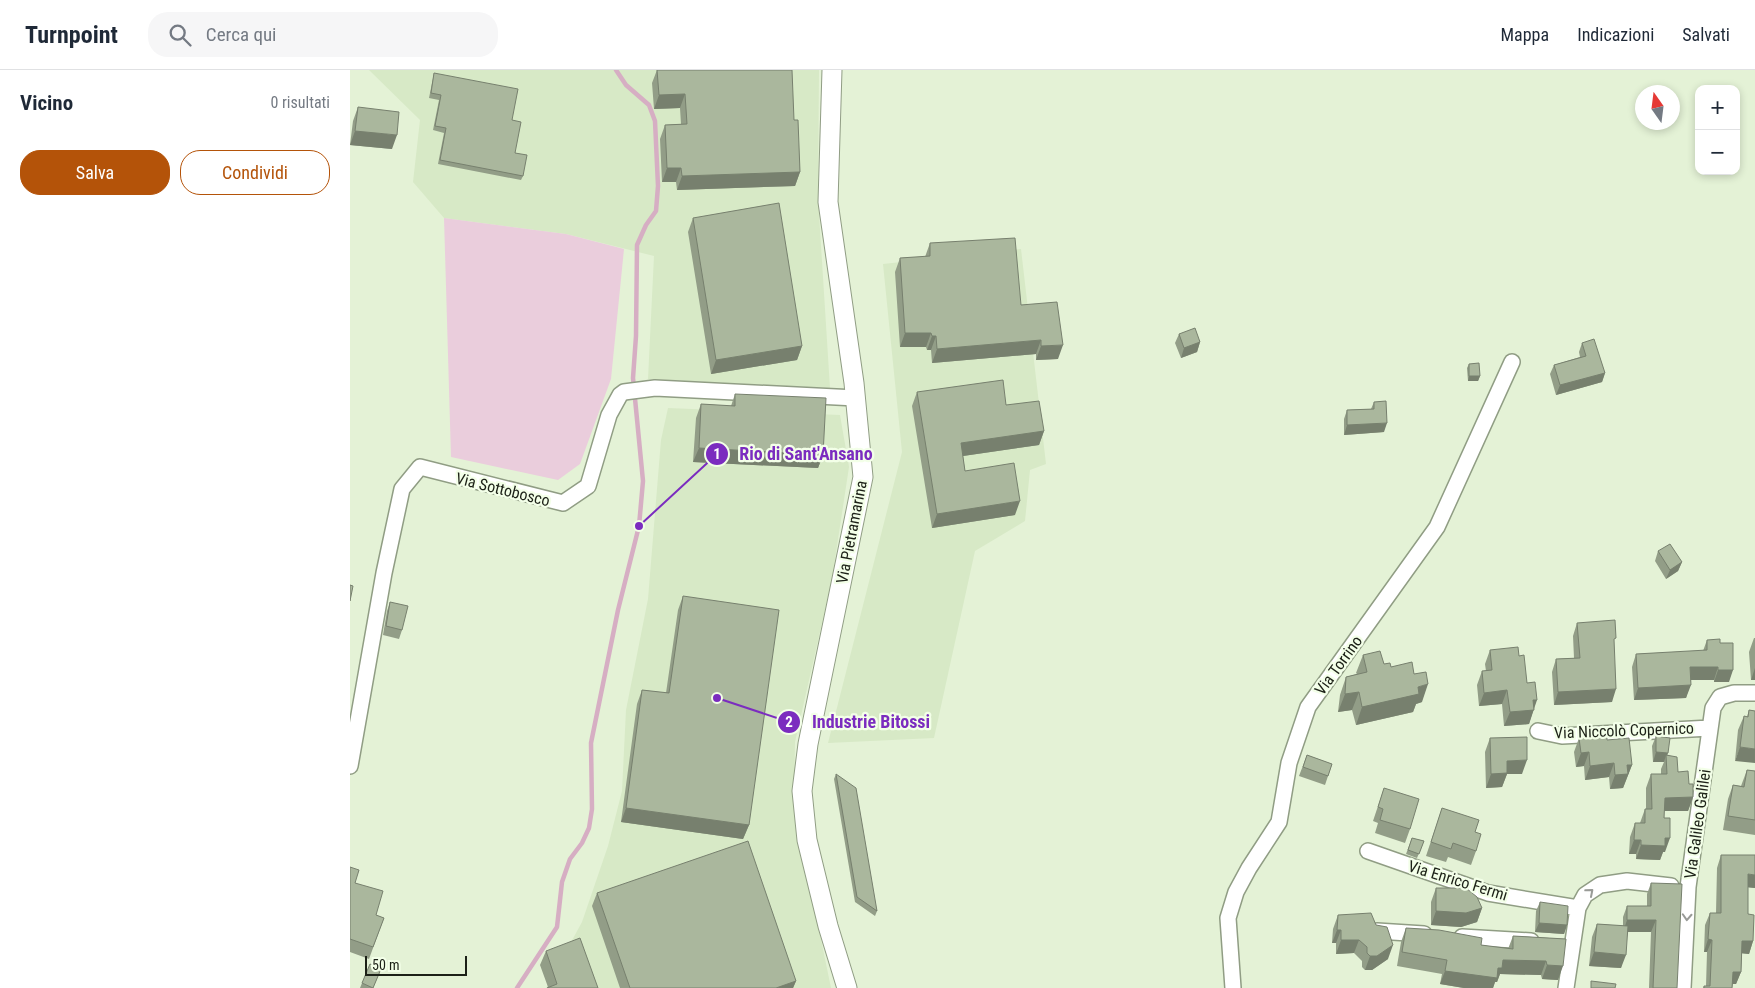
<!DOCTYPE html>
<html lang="it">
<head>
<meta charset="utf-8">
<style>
	:root { --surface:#fff; --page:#f6f6f7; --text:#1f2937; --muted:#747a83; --line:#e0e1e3; --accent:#b45309 }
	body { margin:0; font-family:"Roboto Condensed",sans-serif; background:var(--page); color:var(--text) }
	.controls { position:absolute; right:15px; top:15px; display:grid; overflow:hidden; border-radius:10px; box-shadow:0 2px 8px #0003 }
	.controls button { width:45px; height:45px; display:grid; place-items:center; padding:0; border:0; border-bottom:1px solid var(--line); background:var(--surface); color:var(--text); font:25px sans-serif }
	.compass { position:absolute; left:1285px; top:15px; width:45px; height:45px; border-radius:50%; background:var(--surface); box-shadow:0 2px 8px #0003; rotate:346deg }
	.scale { position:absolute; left:15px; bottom:12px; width:102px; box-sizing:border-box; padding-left:5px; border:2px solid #1c2117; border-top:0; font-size:14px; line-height:18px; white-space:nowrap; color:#1c2117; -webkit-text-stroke:4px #f3ffe8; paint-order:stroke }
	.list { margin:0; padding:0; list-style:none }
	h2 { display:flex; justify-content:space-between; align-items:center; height:65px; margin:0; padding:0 20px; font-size:21px }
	h2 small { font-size:16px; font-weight:400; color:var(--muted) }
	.actions { display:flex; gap:10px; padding:15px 20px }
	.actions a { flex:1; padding:11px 0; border:1px solid var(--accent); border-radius:20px; text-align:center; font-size:18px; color:var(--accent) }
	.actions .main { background:var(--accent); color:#fff }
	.icon { flex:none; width:28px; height:28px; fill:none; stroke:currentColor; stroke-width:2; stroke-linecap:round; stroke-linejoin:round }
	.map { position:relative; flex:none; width:1405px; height:918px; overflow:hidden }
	header { display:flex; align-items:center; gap:30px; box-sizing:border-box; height:70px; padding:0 25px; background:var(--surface); border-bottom:1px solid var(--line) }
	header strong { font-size:24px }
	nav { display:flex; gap:28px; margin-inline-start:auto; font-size:18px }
	.search { width:350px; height:45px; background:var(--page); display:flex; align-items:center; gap:12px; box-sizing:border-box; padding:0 18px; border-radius:20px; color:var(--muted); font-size:19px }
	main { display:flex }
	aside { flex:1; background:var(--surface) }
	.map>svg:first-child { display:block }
	.built { fill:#d7e9c6 }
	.green { fill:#eacddc }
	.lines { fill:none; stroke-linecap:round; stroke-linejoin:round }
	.stream { stroke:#d6aec3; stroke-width:4.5 }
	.minor-casing { stroke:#909d84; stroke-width:18 }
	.major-casing { stroke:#909d84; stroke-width:21 }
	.minor { stroke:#fff; stroke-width:15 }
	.major { stroke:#fff; stroke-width:19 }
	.wall { fill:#929d87 }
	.shaded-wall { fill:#77806e }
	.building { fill:#aab79d; stroke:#77806e }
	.oneway { stroke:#999b97 }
	.labels { text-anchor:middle; stroke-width:4.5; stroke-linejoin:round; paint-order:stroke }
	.street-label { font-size:16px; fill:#1c2117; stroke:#f3ffe8 }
	.leader { fill:none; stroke:#7b2cbf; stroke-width:2 }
	.callout-dot { fill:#7b2cbf; stroke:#f3ffe8; stroke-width:2 }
	.mark-label { font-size:15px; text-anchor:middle; font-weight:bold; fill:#fff }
	.callout-label { font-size:18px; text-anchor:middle; font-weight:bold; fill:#7b2cbf; stroke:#f3ffe8; stroke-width:4.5; stroke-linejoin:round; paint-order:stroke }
</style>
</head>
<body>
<header>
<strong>Turnpoint</strong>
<div class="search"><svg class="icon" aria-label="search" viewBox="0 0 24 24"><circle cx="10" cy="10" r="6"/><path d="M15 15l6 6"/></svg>Cerca qui</div>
<nav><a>Mappa</a><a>Indicazioni</a><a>Salvati</a></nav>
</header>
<main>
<aside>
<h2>Vicino<small>0 risultati</small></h2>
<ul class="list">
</ul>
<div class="actions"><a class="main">Salva</a><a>Condividi</a></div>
</aside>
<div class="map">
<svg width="1405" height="918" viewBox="0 0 1405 918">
	<rect width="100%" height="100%" fill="#e4f2d6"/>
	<path class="built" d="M 19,0 L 469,0 L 468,128 L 480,318 L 298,309 L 304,186 L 216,164 L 94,148 L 63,112 L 70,50 Z
		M 671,179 L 696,394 L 680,400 L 675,451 L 625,481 L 584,668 L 478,673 L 552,382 L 533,194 Z
		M 318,338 L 490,345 L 499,397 L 482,509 L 445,672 L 444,738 L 481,918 L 196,918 L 232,852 L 258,776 L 272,721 L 276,640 L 298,529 L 311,370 Z"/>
	<path class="green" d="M 94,148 L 216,164 L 274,179 L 261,309 L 230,394 L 208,410 L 101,387 Z"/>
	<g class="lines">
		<path class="stream" d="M 167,918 L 207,857 L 212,812 L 220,789 L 232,773 L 239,758 L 242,739 L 241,673 L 268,540 L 289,456 L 293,411 L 283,308 L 286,266 L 287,175 L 296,155 L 306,141 L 308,116 L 305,51 L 299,35 L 276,15 L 266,0"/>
		<defs>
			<path id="minor" d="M 1188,661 L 1212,666 L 1360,658
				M 0,696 L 34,503 L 52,419 L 70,397 L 213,433 L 238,416 L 259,345 L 270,325 L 274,322 L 305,318 L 506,328
				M 1018,781 L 1138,823 L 1228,838
				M 1027,861 L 1074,864
				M 1112,867 L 1181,871
				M 883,918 L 878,848 L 886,822 L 899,798 L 929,752 L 939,693 L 958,637 L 1087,457 L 1162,292
				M 1216,918 L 1228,838 L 1235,825 L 1250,815 L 1277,811 L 1321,816
				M 1333,918 L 1338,817 L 1363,638 L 1370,627 L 1384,623 L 1405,623"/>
			<path id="major" d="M 482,0 L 478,132 L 504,313 L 513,407 L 458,674 L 452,721 L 457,770 L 478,856 L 497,918"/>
		</defs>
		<use href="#minor" class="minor-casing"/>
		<use href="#major" class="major-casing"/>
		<use href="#minor" class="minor"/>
		<use href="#major" class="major"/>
	</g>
	<path class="wall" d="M 307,0 L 444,50 L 450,102 L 445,116 L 327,120 L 326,112 L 312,112 L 310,69 L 315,55 L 331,54 L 330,38 L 304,39 L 302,13 Z
		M 84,3 L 162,50 L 165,83 L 173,106 L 171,110 L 88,94 L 94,63 L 83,60 L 89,30 L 79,28 Z
		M 8,37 L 42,79 L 0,75 L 3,51 Z
		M 343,148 L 452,276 L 447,290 L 361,304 L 338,162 Z
		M 580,173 L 671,235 L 708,289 L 686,290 L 686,284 L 582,293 L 581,280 L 577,280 L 576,277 L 550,277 L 545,202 L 550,188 L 575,187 Z
		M 829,264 L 850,272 L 847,282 L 831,288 L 825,273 Z
		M 1232,273 L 1255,303 L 1252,312 L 1206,325 L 1200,304 L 1204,295 L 1230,287 L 1229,282 Z
		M 1119,294 L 1130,306 L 1128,311 L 1118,311 L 1117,298 Z
		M 567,322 L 656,335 L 694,361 L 689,375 L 613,386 L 615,401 L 665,445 L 582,458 L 562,336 Z
		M 385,324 L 473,385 L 468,398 L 343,392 L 346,348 L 351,334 L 381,336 Z
		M 1024,332 L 1034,362 L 994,365 L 994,349 L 997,340 L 1021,339 Z
		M 1308,481 L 1332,492 L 1328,501 L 1316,509 L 1305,491 Z
		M 333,526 L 399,755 L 393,769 L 271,752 L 287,634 L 292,620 L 316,623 L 328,540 Z
		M 40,532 L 52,560 L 49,569 L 33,565 L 37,541 Z
		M 1227,553 L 1264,574 L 1262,632 L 1204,635 L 1202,602 L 1206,589 L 1224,588 L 1223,566 Z
		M 1404,568 L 1405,568 L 1405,610 L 1401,610 L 1399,582 Z
		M 1357,570 L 1370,573 L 1379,612 L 1364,612 L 1364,610 L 1341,610 L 1336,628 L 1284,630 L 1282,597 L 1286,584 L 1353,581 Z
		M 1140,580 L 1169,586 L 1184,638 L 1179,654 L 1154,656 L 1152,634 L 1129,636 L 1127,615 L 1132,601 L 1136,601 L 1135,594 Z
		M 1013,585 L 1041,597 L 1072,632 L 1066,634 L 1063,642 L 1006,655 L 1002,640 L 988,642 L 990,625 L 996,607 L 1007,604 L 1006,603 Z
		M 1399,640 L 1405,641 L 1385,691 L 1388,660 L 1394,646 L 1397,647 Z
		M 1306,666 L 1328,702 L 1339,714 L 1343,727 L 1338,741 L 1314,741 L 1315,782 L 1313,782 L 1310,790 L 1286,789 L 1286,784 L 1279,784 L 1280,767 L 1285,753 L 1290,753 L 1295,739 L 1296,739 L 1296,718 L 1301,704 L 1311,704 L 1311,699 L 1314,692 L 1303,692 L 1302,676 Z
		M 1140,668 L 1172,704 L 1157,704 L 1152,717 L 1136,718 L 1135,682 Z
		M 1229,668 L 1282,695 L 1273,718 L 1260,719 L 1259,707 L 1235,710 L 1234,696 L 1226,697 L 1224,682 Z
		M 957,685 L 982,694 L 975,715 L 949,706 Z
		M 1397,700 L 1405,701 L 1405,765 L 1373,760 L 1378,729 L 1383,715 L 1391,716 Z
		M 486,704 L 527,841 L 525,846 L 505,832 L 484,709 Z
		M 1034,718 L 1060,759 L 1055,773 L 1025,763 L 1028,753 L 1023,751 Z
		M 1092,738 L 1125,762 L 1126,781 L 1121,795 L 1098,787 L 1096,792 L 1076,786 Z
		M 1062,768 L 1074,771 L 1067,788 L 1056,784 Z
		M 1371,785 L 1405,818 L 1398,817 L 1398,844 L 1403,871 L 1399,884 L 1392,883 L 1391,902 L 1386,914 L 1383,914 L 1382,918 L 1353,918 L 1354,916 L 1356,916 L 1357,882 L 1354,882 L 1355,855 L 1360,843 L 1366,843 L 1367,798 Z
		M 0,797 L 5,813 L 26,845 L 34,848 L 19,889 L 0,882 Z
		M 1301,813 L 1327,918 L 1299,918 L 1301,862 L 1278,862 L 1271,898 L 1239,896 L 1242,867 L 1247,854 L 1273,856 L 1273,847 L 1277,836 L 1297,836 L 1297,824 Z
		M 1086,818 L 1132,838 L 1127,852 L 1111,857 L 1081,855 L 1081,832 Z
		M 247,823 L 446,911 L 443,918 L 270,918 L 242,836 Z
		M 1190,832 L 1217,855 L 1214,864 L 1185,862 L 1186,841 Z
		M 988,845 L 1038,889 L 1022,900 L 1015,900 L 1012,897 L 1012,891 L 1004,883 L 986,884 L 986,873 L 982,873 L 983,859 Z
		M 1056,858 L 1131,875 L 1158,879 L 1163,866 L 1216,869 L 1208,910 L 1192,909 L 1191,905 L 1150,904 L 1147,912 L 1145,912 L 1143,918 L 1114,918 L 1090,914 L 1092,904 L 1047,896 L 1051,872 Z
		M 196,881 L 248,918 L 198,917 L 190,895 Z
		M 31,899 L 23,918 L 10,918 L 12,913 Z"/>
	<path class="shaded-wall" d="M 335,24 L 330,38 L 304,39 L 309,25 Z
		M 5,61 L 47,65 L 42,79 L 0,75 Z
		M 317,98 L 331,98 L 326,112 L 312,112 Z
		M 450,102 L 445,116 L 327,120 L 332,106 Z
		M 555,263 L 581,263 L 576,277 L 550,277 Z
		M 582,266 L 586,266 L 581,280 L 577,280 Z
		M 691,270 L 686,284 L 582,293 L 587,279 Z
		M 850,272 L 847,282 L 831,288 L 834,278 Z
		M 713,275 L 708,289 L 686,290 L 691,276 Z
		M 452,276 L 447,290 L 361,304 L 366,290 Z
		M 1255,303 L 1252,312 L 1206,325 L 1210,315 Z
		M 1119,306 L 1130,306 L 1128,311 L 1118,311 Z
		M 1037,353 L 1034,362 L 994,365 L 997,355 Z
		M 694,361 L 689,375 L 606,387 L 611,373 Z
		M 349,378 L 473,385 L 468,398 L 343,392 Z
		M 670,431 L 665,445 L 582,458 L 587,444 Z
		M 1332,492 L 1328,501 L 1316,509 L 1320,500 Z
		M 1340,597 L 1368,597 L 1364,610 L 1335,610 Z
		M 1405,598 L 1405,610 L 1401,610 Z
		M 1368,600 L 1383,600 L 1379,612 L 1364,612 Z
		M 1078,614 L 1072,632 L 1066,634 L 1063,642 L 1006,655 L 1012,637 L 1068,617 Z
		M 1341,615 L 1336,628 L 1284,630 L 1288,618 Z
		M 1266,619 L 1262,632 L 1204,635 L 1208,622 Z
		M 1157,620 L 1152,634 L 1129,636 L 1134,623 Z
		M 1009,622 L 1002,640 L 988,642 L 995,624 Z
		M 1183,630 L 1187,630 L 1179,654 L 1154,656 L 1160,642 Z
		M 1390,677 L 1405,679 L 1405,693 L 1385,691 Z
		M 1239,682 L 1234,696 L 1226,697 L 1231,683 Z
		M 1306,682 L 1318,683 L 1316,688 L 1316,685 L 1314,692 L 1303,692 Z
		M 1177,690 L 1172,704 L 1157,704 L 1152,717 L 1136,718 L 1141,704 L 1157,691 Z
		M 1264,693 L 1259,707 L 1235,710 L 1240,696 Z
		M 1277,695 L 1282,695 L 1273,718 L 1260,719 L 1265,705 Z
		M 1343,727 L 1338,741 L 1310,741 L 1315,728 Z
		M 276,738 L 399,755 L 393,769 L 271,752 Z
		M 1315,768 L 1320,768 L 1315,782 L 1313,782 L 1310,790 L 1286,789 L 1291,775 Z
		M 1284,770 L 1291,770 L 1286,784 L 1279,784 Z
		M 1398,804 L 1405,805 L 1405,818 L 1394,817 Z
		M 1132,838 L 1127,852 L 1111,857 L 1081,855 L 1086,841 Z
		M 1277,850 L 1306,850 L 1301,862 L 1273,862 Z
		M 1189,853 L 1217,855 L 1214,864 L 1185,862 Z
		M 987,860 L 991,860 L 986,873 L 982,873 Z
		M 1358,869 L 1362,870 L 1357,882 L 1354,882 Z
		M 991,870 L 1009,870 L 1004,883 L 986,884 Z
		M 1392,871 L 1403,871 L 1399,884 L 1388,883 Z
		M 1043,875 L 1038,889 L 1022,900 L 1015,900 L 1020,886 Z
		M 1244,882 L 1276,885 L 1271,898 L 1239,896 Z
		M 1153,890 L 1196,891 L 1191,905 L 1150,904 L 1147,912 L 1145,912 L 1143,918 L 1114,918 L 1090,914 L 1095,901 Z
		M 1197,895 L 1213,896 L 1208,910 L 1192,909 Z
		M 1383,902 L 1391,902 L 1386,914 L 1379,914 Z
		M 446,911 L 443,918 L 426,918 Z"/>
	<path class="building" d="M 307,0 L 442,0 L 444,50 L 448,50 L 450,102 L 332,106 L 331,98 L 317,98 L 315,55 L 337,54 L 335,24 L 309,25 Z
		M 84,3 L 168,19 L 162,50 L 171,52 L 165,83 L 177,85 L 173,106 L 90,90 L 96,58 L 85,56 L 91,25 L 81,23 Z
		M 8,37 L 49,42 L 47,65 L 5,61 Z
		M 429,133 L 452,276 L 366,290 L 343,148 Z
		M 665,168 L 671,235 L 707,232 L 713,275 L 691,276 L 691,270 L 587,279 L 586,266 L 582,266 L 581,263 L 555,263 L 550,188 L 580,186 L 580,173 Z
		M 845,258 L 850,272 L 834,278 L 829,264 Z
		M 1244,269 L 1255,303 L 1210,315 L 1204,295 L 1236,286 L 1232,273 Z
		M 1129,293 L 1130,306 L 1119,306 L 1119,294 Z
		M 653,310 L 656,335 L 689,331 L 694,361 L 611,373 L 615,401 L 664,393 L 670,431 L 587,444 L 567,322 Z
		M 385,324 L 476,328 L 473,385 L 349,378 L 351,334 L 385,336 Z
		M 1036,331 L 1037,353 L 997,355 L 997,340 L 1024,339 L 1024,332 Z
		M 1320,474 L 1332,492 L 1320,500 L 1308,481 Z
		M 0,515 L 3,516 L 0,531 Z
		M 333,526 L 429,540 L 399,755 L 276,738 L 292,620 L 319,623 Z
		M 40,532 L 58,536 L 52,560 L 36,556 Z
		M 1265,550 L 1266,568 L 1264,569 L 1266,619 L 1208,622 L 1206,589 L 1230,588 L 1227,553 Z
		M 1370,569 L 1370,573 L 1383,573 L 1383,600 L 1368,600 L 1368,597 L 1340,597 L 1341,615 L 1288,618 L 1286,584 L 1357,580 L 1357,570 Z
		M 1168,577 L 1169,586 L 1174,585 L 1177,613 L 1185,612 L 1187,630 L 1183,630 L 1184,640 L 1160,642 L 1157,620 L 1134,623 L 1132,601 L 1142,600 L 1140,580 Z
		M 1030,581 L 1034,594 L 1040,593 L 1041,597 L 1062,592 L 1064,604 L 1076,602 L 1078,614 L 1068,617 L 1069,624 L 1012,637 L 1009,622 L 995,624 L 996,607 L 1017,602 L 1013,585 Z
		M 1399,640 L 1405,641 L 1405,679 L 1390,677 L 1394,646 L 1398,647 Z
		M 1257,664 L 1257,670 L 1279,668 L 1282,695 L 1277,695 L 1278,704 L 1265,705 L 1264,693 L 1240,696 L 1239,682 L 1231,683 L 1229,668 Z
		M 1306,666 L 1320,668 L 1318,683 L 1306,682 Z
		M 1177,667 L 1177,690 L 1157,691 L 1157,703 L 1141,704 L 1140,668 Z
		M 957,685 L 982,694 L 978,706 L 953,697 Z
		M 1316,685 L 1327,687 L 1328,702 L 1338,701 L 1339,714 L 1343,714 L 1343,727 L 1315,728 L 1314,748 L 1320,748 L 1320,768 L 1315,768 L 1315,776 L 1291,775 L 1291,770 L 1284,770 L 1285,753 L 1295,753 L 1295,739 L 1302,739 L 1301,704 L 1317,704 Z
		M 1397,700 L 1405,701 L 1405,750 L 1378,746 L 1383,715 L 1394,717 Z
		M 486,704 L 506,718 L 527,841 L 507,827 Z
		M 1034,718 L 1069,729 L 1060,759 L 1030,750 L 1033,739 L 1028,737 Z
		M 1092,738 L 1129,750 L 1125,762 L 1131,764 L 1126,781 L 1103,773 L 1101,779 L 1081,772 Z
		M 1062,768 L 1074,771 L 1069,784 L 1058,780 Z
		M 398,771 L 446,911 L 426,918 L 280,918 L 247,823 Z
		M 1371,785 L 1405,785 L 1405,805 L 1398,804 L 1398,844 L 1404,845 L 1403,871 L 1392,871 L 1391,902 L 1383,902 L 1382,918 L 1354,918 L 1354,916 L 1360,916 L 1362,870 L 1358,869 L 1360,843 L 1371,843 Z
		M 0,797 L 9,800 L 5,813 L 33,821 L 26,845 L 34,848 L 23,877 L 0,869 Z
		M 1301,813 L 1332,814 L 1327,918 L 1303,918 L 1306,850 L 1277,850 L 1277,836 L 1301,836 Z
		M 1086,818 L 1116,818 L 1127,827 L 1132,838 L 1116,843 L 1086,841 Z
		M 1190,832 L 1218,836 L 1217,855 L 1189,853 Z
		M 1021,843 L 1026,855 L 1037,857 L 1043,875 L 1027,886 L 1020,886 L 1017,883 L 1017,877 L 1009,870 L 991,870 L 991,860 L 987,860 L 988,845 Z
		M 1247,854 L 1278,856 L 1276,885 L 1244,882 Z
		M 1056,858 L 1089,860 L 1132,868 L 1131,875 L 1163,879 L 1163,866 L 1216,869 L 1213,896 L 1197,895 L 1196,891 L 1153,890 L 1152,898 L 1148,898 L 1147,908 L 1095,901 L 1097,890 L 1052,882 Z
		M 230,868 L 248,918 L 197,918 L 207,914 L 196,881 Z
		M 20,894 L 31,899 L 23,918 L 12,913 Z
		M 1241,911 L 1266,914 L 1265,918 L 1241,918 Z"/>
	<defs><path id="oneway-chevron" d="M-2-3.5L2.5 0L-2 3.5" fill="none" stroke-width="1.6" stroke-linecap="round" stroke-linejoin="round" transform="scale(1.25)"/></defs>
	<g class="oneway">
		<use href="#oneway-chevron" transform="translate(1240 822) rotate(-41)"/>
		<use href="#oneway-chevron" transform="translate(1337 847) rotate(93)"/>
	</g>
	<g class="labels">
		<g class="street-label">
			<text transform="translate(153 419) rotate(14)" y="6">Via Sottobosco</text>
			<text transform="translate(501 462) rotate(-79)" y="6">Via Pietramarina</text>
			<text transform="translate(988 595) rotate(-54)" y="6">Via Torrino</text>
			<text transform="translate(1274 660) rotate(-2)" y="6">Via Niccolò Copernico</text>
			<text transform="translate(1347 754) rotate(-82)" y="6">Via Galileo Galilei</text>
			<text transform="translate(1108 810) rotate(17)" y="6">Via Enrico Fermi</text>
		</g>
	</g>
	<path class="leader" d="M289 456L367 384M367 628L439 652"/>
	<g class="callout-dot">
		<circle cx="289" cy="456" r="5"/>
		<circle cx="367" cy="628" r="5"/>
		<circle cx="367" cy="384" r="12"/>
		<circle cx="439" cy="652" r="12"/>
	</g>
	<g class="mark-label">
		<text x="367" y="389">1</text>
		<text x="439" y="657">2</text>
	</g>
	<g class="callout-label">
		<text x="456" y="390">Rio di Sant'Ansano</text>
		<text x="521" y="658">Industrie Bitossi</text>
	</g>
</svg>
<div class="controls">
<button>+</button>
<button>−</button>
</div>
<svg class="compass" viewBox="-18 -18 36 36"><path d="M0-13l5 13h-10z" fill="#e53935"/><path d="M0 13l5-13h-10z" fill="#747a83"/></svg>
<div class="scale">50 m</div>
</div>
</main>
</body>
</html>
